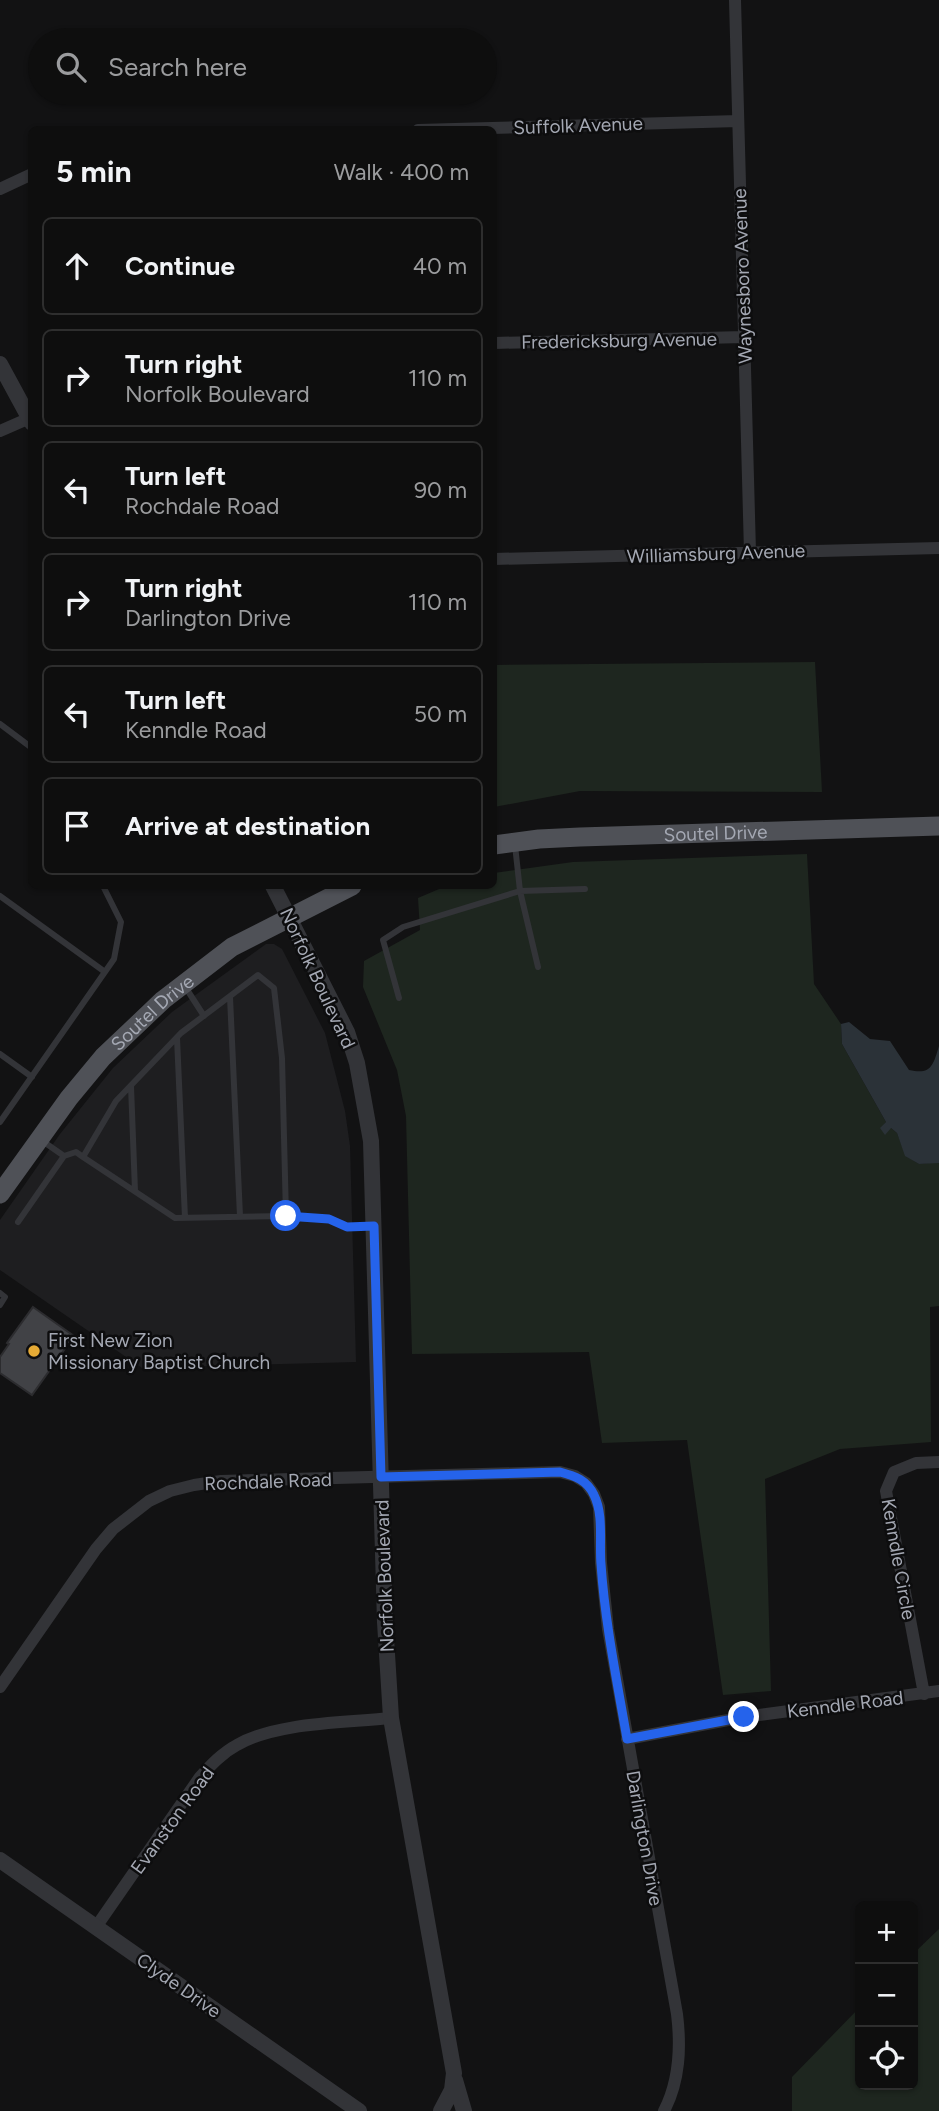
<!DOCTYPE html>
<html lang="en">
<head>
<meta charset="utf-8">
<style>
	:root { --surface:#0e0e0e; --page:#171717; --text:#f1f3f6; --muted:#9b9c9e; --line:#2e2e2e }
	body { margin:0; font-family:Figtree,sans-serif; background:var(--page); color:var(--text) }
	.controls { position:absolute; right:21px; bottom:21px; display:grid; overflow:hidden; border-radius:10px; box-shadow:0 2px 5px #0004 }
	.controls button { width:63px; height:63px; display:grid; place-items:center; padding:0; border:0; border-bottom:2px solid var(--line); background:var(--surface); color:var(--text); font:35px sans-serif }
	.stop { position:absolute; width:21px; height:21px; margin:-16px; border:5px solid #2563eb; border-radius:50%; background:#fff }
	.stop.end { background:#2563eb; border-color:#fff; box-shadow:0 2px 7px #0008 }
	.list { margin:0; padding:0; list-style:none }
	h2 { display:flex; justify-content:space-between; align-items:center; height:91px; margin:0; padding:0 28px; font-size:30px }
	h2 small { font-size:23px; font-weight:400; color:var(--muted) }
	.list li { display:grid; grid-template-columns:46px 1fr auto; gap:21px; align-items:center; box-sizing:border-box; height:98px; margin:0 14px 14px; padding:0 14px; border:2px solid var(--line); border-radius:10px }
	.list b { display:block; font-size:26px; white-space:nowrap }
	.list p { margin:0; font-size:23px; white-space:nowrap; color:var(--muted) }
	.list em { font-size:23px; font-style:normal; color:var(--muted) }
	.icon { flex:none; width:38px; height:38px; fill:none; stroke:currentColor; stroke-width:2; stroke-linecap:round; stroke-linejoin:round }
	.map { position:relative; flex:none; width:939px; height:2111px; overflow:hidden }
	.search { position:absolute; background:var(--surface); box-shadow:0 2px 5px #0004; left:28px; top:28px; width:469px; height:77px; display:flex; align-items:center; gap:18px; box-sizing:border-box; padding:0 24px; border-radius:38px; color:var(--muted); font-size:26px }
	.panel { position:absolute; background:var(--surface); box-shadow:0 2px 5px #0004; left:28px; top:126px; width:469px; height:763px; border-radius:10px }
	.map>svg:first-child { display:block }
	.built { fill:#1e1e20 }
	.green { fill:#1e261f }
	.water { fill:#2b3238 }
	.building { fill:#414246; stroke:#2c2c2f; stroke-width:2 }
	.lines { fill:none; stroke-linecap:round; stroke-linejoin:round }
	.service { stroke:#333438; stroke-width:6 }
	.minor { stroke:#333438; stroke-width:12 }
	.tertiary { stroke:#333438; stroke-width:16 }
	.primary { stroke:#4f5157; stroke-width:19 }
	.route { stroke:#2563eb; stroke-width:9 }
	.poi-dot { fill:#e6ab36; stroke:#0d0d0e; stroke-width:2.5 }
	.labels { text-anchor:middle; stroke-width:5; stroke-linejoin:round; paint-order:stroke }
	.street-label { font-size:19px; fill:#a4a8b3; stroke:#0d0d0e }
	.poi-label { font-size:19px; fill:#a4a8b3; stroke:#0d0d0e; text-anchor:start }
</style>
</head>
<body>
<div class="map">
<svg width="939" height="2111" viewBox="0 0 939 2111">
	<rect width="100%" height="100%" fill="#121213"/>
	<path class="built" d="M 266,944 L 274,944 L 282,949 L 325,1033 L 345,1111 L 350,1146 L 356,1362 L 142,1368 L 0,1270 L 0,1220 L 60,1134 L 113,1068 L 172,1012 Z"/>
	<path class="green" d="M 815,662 L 822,792 L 580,791 L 494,807 L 494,665 Z
		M 807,854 L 814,984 L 841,1024 L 842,1044 L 886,1122 L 881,1128 L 891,1128 L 897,1133 L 906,1156 L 919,1164 L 939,1162 L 939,1306 L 930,1307 L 931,1442 L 840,1449 L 765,1479 L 771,1691 L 723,1695 L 687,1440 L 602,1443 L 589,1352 L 412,1354 L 406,1116 L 397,1070 L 363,987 L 364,961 L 420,930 L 418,898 L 446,886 L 494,886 L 494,873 L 573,862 Z
		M 939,1929 L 939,2111 L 792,2111 L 792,2077 L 860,2007 L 860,2085 L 913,2085 L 913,1954 Z"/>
	<path class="water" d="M 849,1022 L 870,1039 L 890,1041 L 909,1070 C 931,1075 933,1066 939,1046 L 939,1163 L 919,1164 L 905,1156 L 897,1133 L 891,1128 L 885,1135 L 880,1128 L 886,1122 L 842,1044 L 841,1024 Z"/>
	<path class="building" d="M 33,1307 L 74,1336 L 32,1395 L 0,1373 L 0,1357 L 9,1344 L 7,1343 Z"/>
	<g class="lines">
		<path class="service" d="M 0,724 L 32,748
			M 515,845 L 520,891 L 538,967
			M 0,896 L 105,972
			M 184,985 L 204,1016
			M 230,997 L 240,1216
			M 399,998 L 383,940 L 403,927 L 520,891 L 585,889
			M 177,1038 L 185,1218
			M 0,1054 L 32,1077
			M 131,1086 L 135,1191
			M 0,1122 L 114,959 L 121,922 L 103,886
			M 41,1140 L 64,1156 L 76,1152 L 83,1157 L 116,1101 L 181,1033 L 258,975 L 274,988 L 282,1058 L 286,1216 L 329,1219 L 347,1227 L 374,1226
			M 83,1157 L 175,1218 L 286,1216
			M 18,1222 L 64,1156
			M 0,1293 L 5,1297 L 0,1305"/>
		<path class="minor" d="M 735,0 L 750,552
			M 418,130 L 738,121
			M 0,189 L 32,174
			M 494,343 L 744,337
			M 0,431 L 32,417
			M 494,559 L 939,548
			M 0,1687 L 96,1549 L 113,1529 L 149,1501 L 170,1491 L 194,1485 L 221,1481 L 560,1472 L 575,1476 L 586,1483 L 594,1494 L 599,1507 L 601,1563 L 608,1629 L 677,2014 C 681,2047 680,2080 664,2111
			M 924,1694 L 886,1491 L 894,1472 L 916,1463 L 939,1462
			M 627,1739 L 744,1717 L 939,1691
			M 96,1927 L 200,1777 C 211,1765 222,1753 237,1745 C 277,1722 344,1723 391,1718"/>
		<path class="tertiary" d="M 0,364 L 32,423
			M 273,886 L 347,1032 L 357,1063 L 371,1141 L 385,1622 L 391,1718 L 454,2073 L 452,2090 L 441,2111
			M 0,1860 L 359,2111
			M 455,2080 L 464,2111"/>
		<g class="primary">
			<path id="s1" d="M 494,845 L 539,839 L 580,837 L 939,826"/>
			<path id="s2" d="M 0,1194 L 69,1098 L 103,1057 L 163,1000 L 232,947 L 352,886"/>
		</g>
	</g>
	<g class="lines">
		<path class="route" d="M 286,1216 L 329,1219 L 347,1227 L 374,1226 L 381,1477 L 560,1472 C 575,1476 587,1480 594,1495 C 604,1515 599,1542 601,1564 C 605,1623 617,1681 627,1739 L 744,1717"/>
	</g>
	<circle class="poi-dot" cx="34" cy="1351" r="7"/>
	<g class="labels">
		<g class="street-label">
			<text transform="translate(578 125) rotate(-2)" y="7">Suffolk Avenue</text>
			<text transform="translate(742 276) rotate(-92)" y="7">Waynesboro Avenue</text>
			<text transform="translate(619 340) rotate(-1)" y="7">Fredericksburg Avenue</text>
			<text transform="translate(716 553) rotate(-2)" y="7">Williamsburg Avenue</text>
			<text dy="7" stroke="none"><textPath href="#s1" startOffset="222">Soutel Drive</textPath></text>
			<text transform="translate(318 978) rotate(65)" y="7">Norfolk Boulevard</text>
			<text dy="7" stroke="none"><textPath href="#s2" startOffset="238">Soutel Drive</textPath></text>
			<text transform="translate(268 1481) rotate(-2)" y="7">Rochdale Road</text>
			<text transform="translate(899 1559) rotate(80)" y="7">Kenndle Circle</text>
			<text transform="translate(384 1576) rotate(-92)" y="7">Norfolk Boulevard</text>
			<text transform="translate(845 1704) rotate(-7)" y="7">Kenndle Road</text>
			<text transform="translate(172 1820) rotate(-54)" y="7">Evanston Road</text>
			<text transform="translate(645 1838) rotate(80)" y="7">Darlington Drive</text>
			<text transform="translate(179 1985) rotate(35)" y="7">Clyde Drive</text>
		</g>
		<g class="poi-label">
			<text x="48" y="1347">First New Zion<tspan x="48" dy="22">Missionary Baptist Church</tspan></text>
		</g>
	</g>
</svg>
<div class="controls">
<button>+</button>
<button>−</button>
<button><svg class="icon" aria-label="locate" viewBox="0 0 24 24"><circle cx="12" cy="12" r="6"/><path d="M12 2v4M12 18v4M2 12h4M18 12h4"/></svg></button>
</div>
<div class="stop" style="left:286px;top:1216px"></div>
<div class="stop end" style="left:744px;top:1717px"></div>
<div class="search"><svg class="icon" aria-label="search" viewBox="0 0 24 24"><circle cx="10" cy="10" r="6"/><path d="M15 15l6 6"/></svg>Search here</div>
<section class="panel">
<h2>5 min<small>Walk · 400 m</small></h2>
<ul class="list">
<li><svg class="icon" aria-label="ahead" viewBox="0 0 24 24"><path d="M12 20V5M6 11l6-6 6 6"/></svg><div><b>Continue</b></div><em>40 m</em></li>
<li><svg class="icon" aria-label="right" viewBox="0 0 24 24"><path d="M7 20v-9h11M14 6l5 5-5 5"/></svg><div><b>Turn right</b><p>Norfolk Boulevard</p></div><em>110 m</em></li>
<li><svg class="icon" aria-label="left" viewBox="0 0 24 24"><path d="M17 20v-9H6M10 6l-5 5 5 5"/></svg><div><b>Turn left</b><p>Rochdale Road</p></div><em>90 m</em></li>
<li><svg class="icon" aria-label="right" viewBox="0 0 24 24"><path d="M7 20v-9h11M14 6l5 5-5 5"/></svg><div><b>Turn right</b><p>Darlington Drive</p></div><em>110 m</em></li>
<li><svg class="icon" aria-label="left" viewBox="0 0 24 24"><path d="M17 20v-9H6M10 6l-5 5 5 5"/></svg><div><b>Turn left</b><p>Kenndle Road</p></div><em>50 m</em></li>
<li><svg class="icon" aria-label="arrive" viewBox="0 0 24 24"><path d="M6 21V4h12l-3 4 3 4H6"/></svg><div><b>Arrive at destination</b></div></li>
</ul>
</section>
</div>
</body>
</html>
